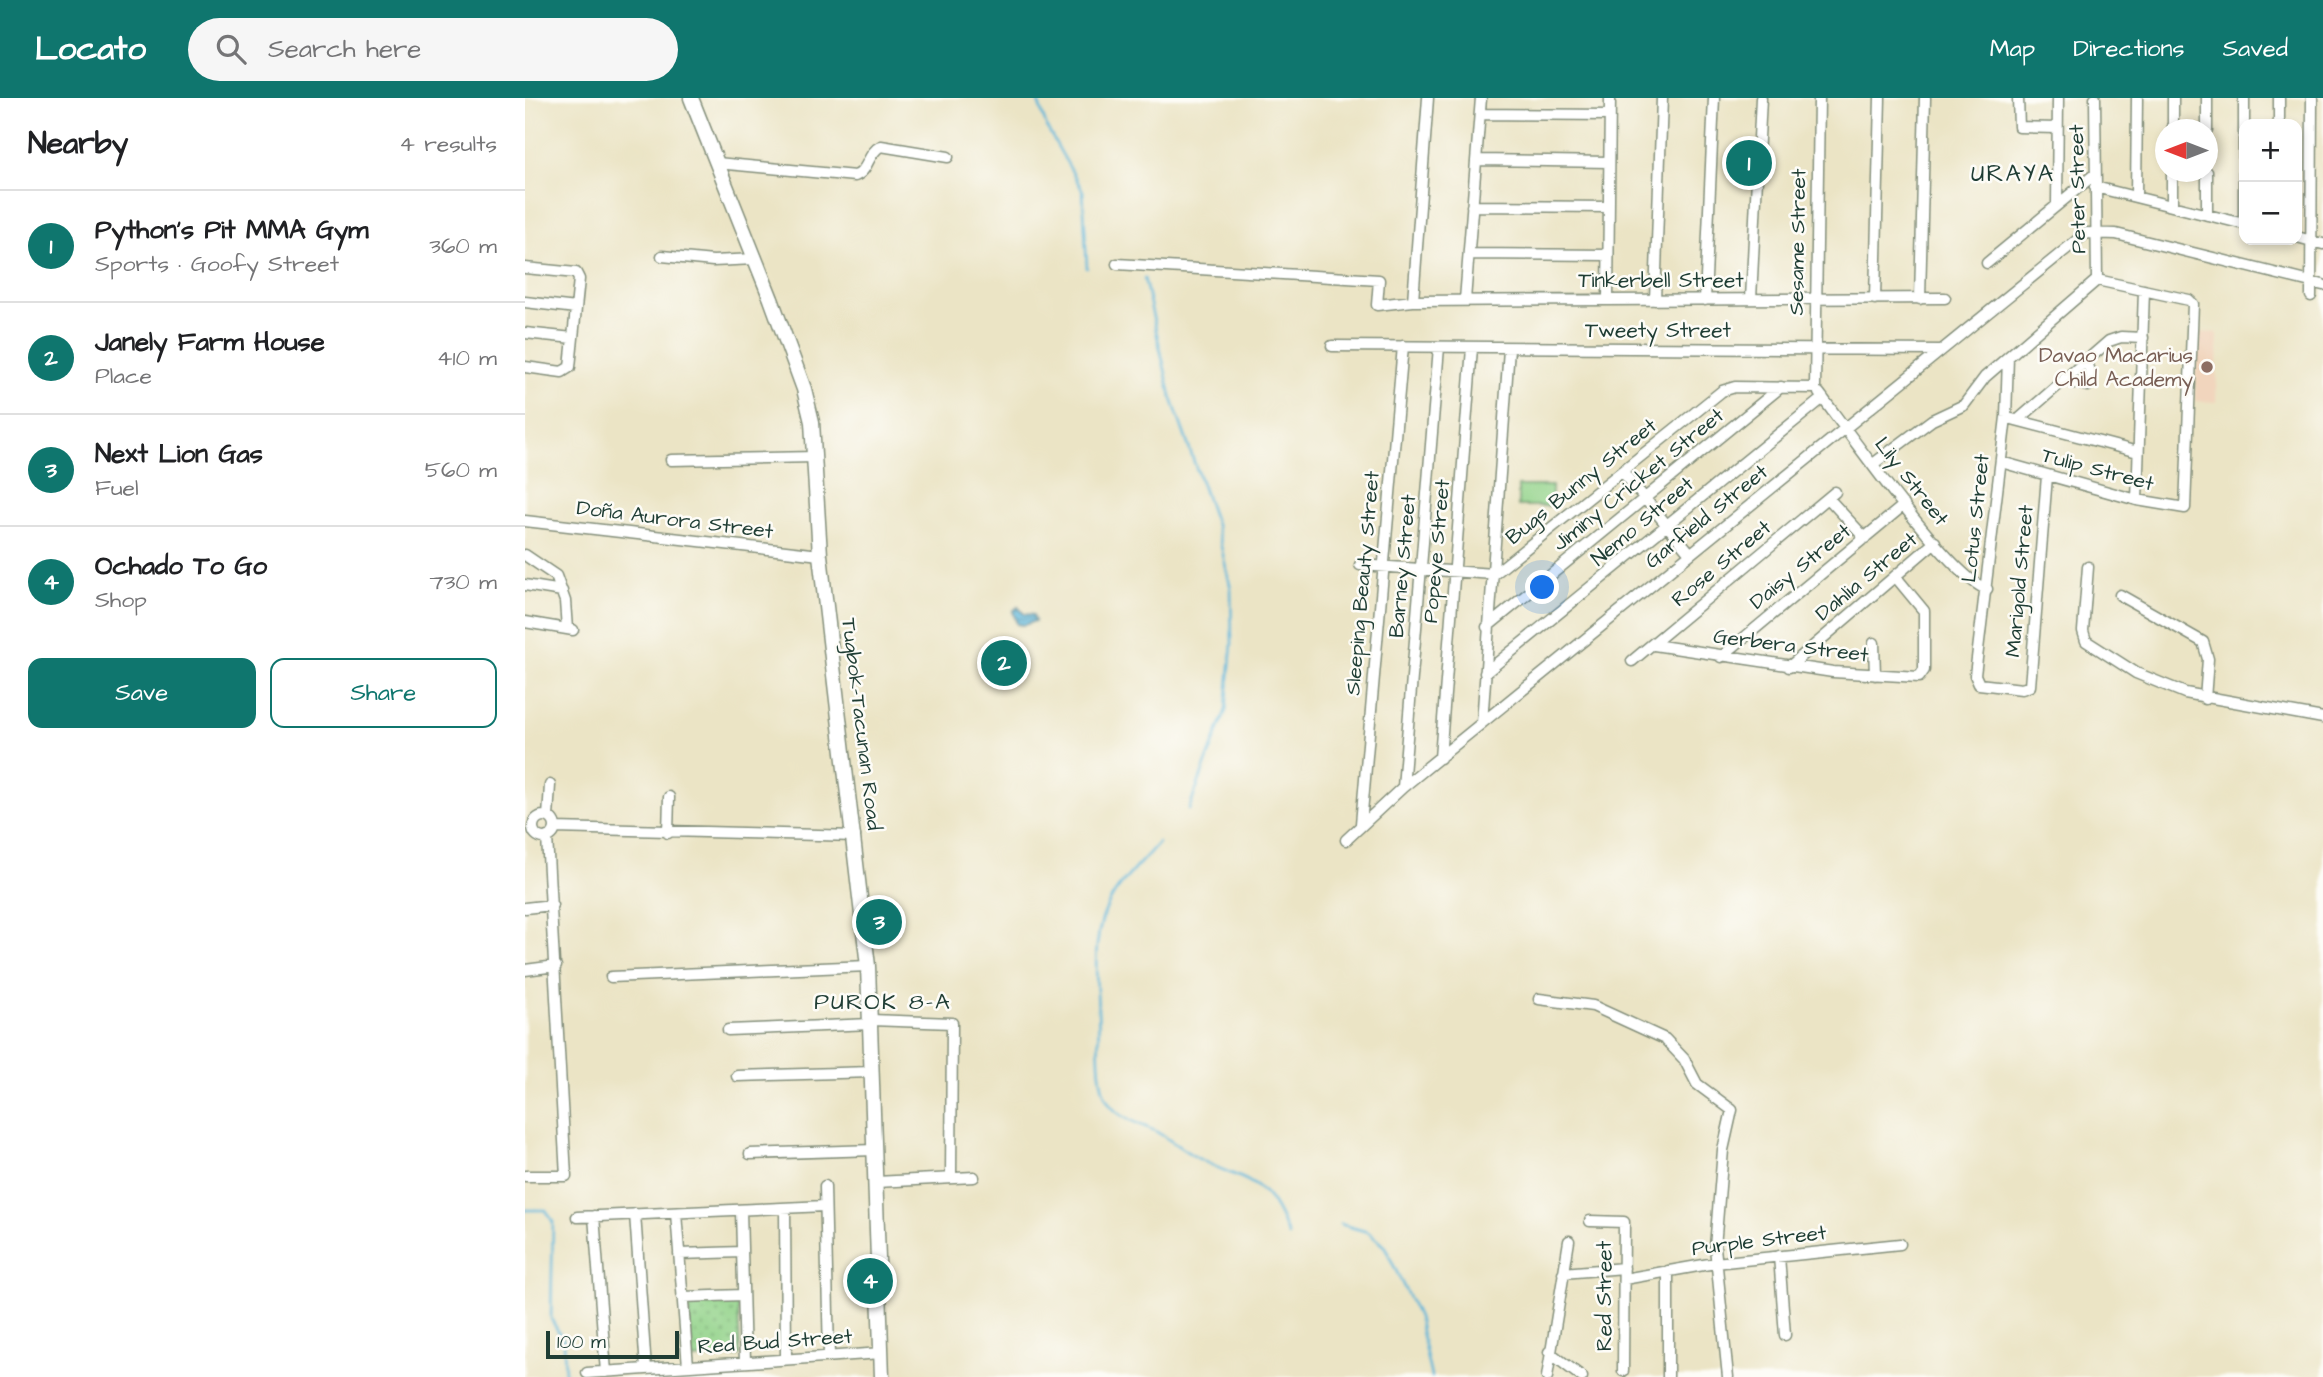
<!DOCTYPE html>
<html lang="en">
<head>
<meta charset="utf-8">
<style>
	:root { --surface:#fff; --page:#f6f6f6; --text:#202124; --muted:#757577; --line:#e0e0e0; --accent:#0f766e }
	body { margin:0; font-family:"Architects Daughter",sans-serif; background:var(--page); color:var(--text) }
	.controls { position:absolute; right:21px; top:21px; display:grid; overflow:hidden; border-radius:14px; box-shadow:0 4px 10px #0003 }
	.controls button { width:63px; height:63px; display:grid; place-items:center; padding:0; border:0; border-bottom:2px solid var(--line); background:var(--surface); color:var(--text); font:35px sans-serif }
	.compass { position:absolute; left:1630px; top:21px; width:63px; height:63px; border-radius:50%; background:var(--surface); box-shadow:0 4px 10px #0003; rotate:270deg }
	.scale { position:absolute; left:21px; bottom:18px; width:133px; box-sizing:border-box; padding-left:7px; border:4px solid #1f3d34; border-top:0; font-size:19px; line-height:24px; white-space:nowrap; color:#1f3d34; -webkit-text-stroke:5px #fdfcf7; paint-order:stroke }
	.you { position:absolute; left:1018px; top:490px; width:24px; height:24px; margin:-18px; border:5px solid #fff; border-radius:50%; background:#1a73e8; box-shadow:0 0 0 10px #1a73e833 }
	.badge { display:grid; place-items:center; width:46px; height:46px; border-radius:50%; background:var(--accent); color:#fff; font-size:23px; font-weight:700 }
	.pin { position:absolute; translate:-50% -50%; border:4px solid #fff; box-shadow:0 2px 7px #0006 }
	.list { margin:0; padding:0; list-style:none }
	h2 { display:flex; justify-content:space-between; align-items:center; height:91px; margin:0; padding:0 28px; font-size:30px }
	h2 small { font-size:23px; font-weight:400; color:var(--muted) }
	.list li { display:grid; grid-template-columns:46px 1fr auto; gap:21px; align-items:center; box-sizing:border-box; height:112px; padding:0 28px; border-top:2px solid var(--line) }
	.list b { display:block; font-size:26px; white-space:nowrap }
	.list p { margin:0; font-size:23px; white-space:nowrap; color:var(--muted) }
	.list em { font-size:23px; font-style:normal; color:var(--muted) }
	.actions { display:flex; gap:14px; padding:21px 28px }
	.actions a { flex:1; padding:16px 0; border:2px solid var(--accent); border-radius:14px; text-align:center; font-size:24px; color:var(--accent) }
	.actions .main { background:var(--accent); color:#fff }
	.icon { flex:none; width:38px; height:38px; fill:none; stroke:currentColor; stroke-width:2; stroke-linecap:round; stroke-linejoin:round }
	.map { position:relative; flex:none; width:1798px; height:1279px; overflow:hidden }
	header { display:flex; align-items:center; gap:42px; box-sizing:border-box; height:98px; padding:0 35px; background:var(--accent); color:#fff }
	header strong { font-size:33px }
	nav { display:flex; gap:38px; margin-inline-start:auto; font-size:24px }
	.search { width:490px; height:63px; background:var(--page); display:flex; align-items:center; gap:18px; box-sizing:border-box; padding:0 24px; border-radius:38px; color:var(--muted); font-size:26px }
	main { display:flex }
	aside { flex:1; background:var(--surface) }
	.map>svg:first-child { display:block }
	.built { fill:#f1d5bd }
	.park { fill:url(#park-dots); stroke:#59885f; stroke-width:2 }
	.pitch { fill:#93d38a; stroke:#59885f; stroke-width:2 }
	.water { fill:url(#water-rules); stroke:#3e7986; stroke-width:2 }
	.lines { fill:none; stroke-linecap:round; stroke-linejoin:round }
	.stream { stroke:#5cb5d9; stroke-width:2.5 }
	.minor-casing { stroke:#85907c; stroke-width:13 }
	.tertiary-casing { stroke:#85907c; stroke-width:17 }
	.minor { stroke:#fff; stroke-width:10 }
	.tertiary { stroke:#fff; stroke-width:14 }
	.education-dot { fill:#8d6e63; stroke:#fdfcf7; stroke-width:2.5 }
	.labels { text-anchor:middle; stroke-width:5; stroke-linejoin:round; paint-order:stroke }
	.street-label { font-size:21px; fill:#1f3d34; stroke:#fdfcf7 }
	.education-label { font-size:21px; fill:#785e54; stroke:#fdfcf7; text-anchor:end }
	.neighbourhood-label { font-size:23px; letter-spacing:2px; fill:#1f3d34; stroke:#fdfcf7 }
	.quarter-label { font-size:24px; letter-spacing:2px; fill:#1f3d34; stroke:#fdfcf7 }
</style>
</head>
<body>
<header>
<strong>Locato</strong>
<div class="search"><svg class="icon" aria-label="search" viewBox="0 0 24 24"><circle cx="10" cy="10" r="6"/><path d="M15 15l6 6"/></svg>Search here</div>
<nav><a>Map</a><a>Directions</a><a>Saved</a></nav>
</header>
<main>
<aside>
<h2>Nearby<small>4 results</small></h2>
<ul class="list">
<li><span class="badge">1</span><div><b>Python's Pit MMA Gym</b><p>Sports · Goofy Street</p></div><em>360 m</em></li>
<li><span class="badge">2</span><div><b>Janely Farm House</b><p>Place</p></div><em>410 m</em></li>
<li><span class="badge">3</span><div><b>Next Lion Gas</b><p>Fuel</p></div><em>560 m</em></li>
<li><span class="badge">4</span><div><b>Ochado To Go</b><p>Shop</p></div><em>730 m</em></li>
</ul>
<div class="actions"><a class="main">Save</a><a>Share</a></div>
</aside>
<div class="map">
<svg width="1798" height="1279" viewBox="0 0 1798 1279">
	<defs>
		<pattern id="park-dots" width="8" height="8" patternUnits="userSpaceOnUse" patternTransform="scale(1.75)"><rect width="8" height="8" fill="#93d38a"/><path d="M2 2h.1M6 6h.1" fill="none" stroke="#77ac72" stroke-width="1.8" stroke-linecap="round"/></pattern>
		<pattern id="water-rules" width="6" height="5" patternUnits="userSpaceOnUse" patternTransform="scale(1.75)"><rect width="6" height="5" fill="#5cb5d9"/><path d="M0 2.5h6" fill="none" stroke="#4b94b1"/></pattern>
	</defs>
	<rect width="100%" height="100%" fill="#fdfcf7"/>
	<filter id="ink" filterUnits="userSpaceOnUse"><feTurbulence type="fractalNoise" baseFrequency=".0143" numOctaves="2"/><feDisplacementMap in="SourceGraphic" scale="14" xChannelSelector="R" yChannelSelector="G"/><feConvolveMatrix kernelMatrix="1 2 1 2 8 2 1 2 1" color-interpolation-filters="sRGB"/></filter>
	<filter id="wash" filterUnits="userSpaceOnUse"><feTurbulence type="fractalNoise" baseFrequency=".00686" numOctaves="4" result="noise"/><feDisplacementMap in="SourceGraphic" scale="28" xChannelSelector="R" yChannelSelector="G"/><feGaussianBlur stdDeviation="1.57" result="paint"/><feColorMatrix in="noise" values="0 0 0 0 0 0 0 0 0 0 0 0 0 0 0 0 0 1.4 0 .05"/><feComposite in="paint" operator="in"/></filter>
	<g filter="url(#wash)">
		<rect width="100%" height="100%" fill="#ebe4c5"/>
		<path class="built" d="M 1672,234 L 1693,235 L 1691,304 L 1670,303 Z
			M 369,807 L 372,835 L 345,838 L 342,810 Z"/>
		<path class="park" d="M 213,1202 L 215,1258 L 167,1261 L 163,1204 Z"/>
		<path class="pitch" d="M 993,388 L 1027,388 L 1027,408 L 993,408 Z"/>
		<path class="water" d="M 493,509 L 499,516 L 508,517 L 510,523 L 499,527 L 492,526 L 488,513 Z"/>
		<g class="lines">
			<path class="stream" d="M 512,0 L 522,30 L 558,93 L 562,170
				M 619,180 L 646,298 L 691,427 L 706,491 L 707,546 L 701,612 L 664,711
				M 633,745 C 618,763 600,779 588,798 C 566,832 571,873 573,912 C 575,939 570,978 582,1002 C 591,1020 614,1025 630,1033 C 646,1042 660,1054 676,1062 C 724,1086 742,1079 763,1138
				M 0,1112 L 21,1112 L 28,1124 L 26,1221 L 39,1243 L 40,1279
				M 815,1126 L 843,1134 L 860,1149 L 893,1219 L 906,1279"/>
		</g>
	</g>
	<g filter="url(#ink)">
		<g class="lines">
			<defs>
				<path id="minor" d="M 1493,0 L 1494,29 L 1532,30
					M 1570,0 L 1572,182
					M 1719,0 L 1719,126
					M 955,16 L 1084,17
					M 1754,26 L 1754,0
					M 1648,32 L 1648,0
					M 1682,32 L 1682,0
					M 951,62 L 1084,64
					M 192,65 L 330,78 C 344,73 342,55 356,48 L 423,59
					M 1570,89 L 1719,126
					M 1611,99 L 1612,0
					M 1532,106 L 1533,0
					M 947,108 L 1083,109
					M 1647,108 L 1647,74
					M 1682,117 L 1682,74
					M 1772,139 L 1798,146
					M 944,156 L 1083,157
					M 137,158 L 188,163 L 230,161
					M 1462,165 L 1570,76
					M 592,166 L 854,182 L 852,207 L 888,203 L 1420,200
					M 0,170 L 51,175 L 54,181 L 45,269 L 37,274 L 0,269
					M 1786,198 L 1787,0
					M 1226,201 L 1236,0
					M 1350,201 L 1355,0
					M 1395,201 L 1400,0
					M 940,202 L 956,0
					M 1083,202 L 1085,0
					M 1130,202 L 1137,0
					M 1180,202 L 1189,0
					M 888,203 L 903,0
					M 0,204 L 51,210
					M 0,235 L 48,240
					M 807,248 L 1416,252
					M 1483,259 L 1481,319 L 1450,577 L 1454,586 L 1497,591 L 1505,588 L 1522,378
					M 1540,279 L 1549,285 L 1563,288 L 1565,273 L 1561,261
					M 1290,290 L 1294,0
					M 1294,295 C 1322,332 1426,481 1462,491
					M 1487,321 L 1613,354
					M 1493,322 L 1584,243 L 1596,239 L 1618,240
					M 146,362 L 290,359
					M 1476,364 L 1612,402 L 1660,410 L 1668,206 L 1664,202 L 1572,182
					M 1348,366 L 1407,322 L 1439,307 L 1460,279 L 1572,182
					M 1097,373 L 1165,455
					M 1303,400 L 1340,440
					M 1612,402 L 1619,192
					M 0,423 L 295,457
					M 0,457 L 31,478 L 40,503 L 42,531
					M 835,467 L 969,476 L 1197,293 L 1210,289 L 1290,290
					M 1563,469 L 1558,533 L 1561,543 L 1611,575 L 1660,595 L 1798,620
					M 0,487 L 37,493
					M 1595,497 L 1678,544 L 1683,561 L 1680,601
					M 0,524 L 48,532
					M 962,529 L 1256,289
					M 1349,545 L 1350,577
					M 1129,547 L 1308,574 L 1394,579 L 1399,572 L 1399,513 L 1370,478
					M 1196,559 L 1379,407
					M 1107,563 L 1310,394
					M 1264,569 L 1410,444
					M 960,575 L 1298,300
					M 957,625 L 984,251
					M 915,660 L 947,250
					M 878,689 L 914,249
					M8 729a11 11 0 1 1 22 0a11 11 0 1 1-22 0Z
					M 23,719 L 25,687
					M 836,726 L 878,248
					M 30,730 L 330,738
					M 143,735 L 144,699
					M 821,742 L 878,689 L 1561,135 L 1591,136 L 1798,187
					M 0,810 L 27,807
					M 0,872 L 31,868
					M 86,879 L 343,868
					M 1014,901 L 1068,908 L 1140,941 L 1159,961 L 1172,986 L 1207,1012 L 1198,1052 L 1190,1149 L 1203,1279
					M 346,922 L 427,925 L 426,1079
					M 203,932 L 346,926
					M 212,978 L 347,974
					M 225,1056 L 350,1052
					M 0,1078 L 41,1078 L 22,739
					M 351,1084 L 449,1079
					M 300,1088 L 304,1258
					M 260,1110 L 261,1261
					M 216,1112 L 220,1264
					M 151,1115 L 163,1268
					M 110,1116 L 121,1271
					M 69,1118 L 81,1274
					M 52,1119 L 300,1108
					M 1065,1123 L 1099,1124 L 1098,1273
					M 154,1156 L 217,1154
					M 1254,1158 L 1260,1237
					M 1038,1175 L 1099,1170
					M 1099,1181 L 1190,1165 L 1375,1146
					M 157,1199 L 218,1197
					M 1024,1254 L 1057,1279
					M 62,1275 L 357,1255
					M 1022,1279 L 1044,1143
					M 1143,1279 L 1143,1173"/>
				<path id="tertiary" d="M 166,0 L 246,201 L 279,291 L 287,324 L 295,457 L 343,868 L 357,1279"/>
			</defs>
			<use href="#minor" class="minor-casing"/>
			<use href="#tertiary" class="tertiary-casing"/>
			<use href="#minor" class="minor"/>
			<use href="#tertiary" class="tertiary"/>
		</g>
	</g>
	<circle class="education-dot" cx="1682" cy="269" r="7"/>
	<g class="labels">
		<g class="street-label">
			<text transform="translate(1552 91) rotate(-91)" y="7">Peter Street</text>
			<text transform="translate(1272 144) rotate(-89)" y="7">Sesame Street</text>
			<text x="1136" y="189">Tinkerbell Street</text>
			<text x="1133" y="239">Tweety Street</text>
			<text transform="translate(1573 371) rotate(15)" y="7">Tulip Street</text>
			<text transform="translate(1113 381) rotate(-39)" y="7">Jiminy Cricket Street</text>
			<text transform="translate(1056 383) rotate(-39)" y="7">Bugs Bunny Street</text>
			<text transform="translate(1387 383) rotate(52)" y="7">Lily Street</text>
			<text transform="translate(1181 418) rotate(-39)" y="7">Garfield Street</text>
			<text transform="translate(1450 420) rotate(-84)" y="7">Lotus Street</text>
			<text transform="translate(150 421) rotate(7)" y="7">Doña Aurora Street</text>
			<text transform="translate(1117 423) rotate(-40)" y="7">Nemo Street</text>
			<text transform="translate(911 453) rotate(-85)" y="7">Popeye Street</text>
			<text transform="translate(1196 465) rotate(-40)" y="7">Rose Street</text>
			<text transform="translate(877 468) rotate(-85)" y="7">Barney Street</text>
			<text transform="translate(1275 468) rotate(-39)" y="7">Daisy Street</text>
			<text transform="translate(1341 478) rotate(-40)" y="7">Dahlia Street</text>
			<text transform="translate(1494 483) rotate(-85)" y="7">Marigold Street</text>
			<text transform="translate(837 485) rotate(-85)" y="7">Sleeping Beauty Street</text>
			<text transform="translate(1266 547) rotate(7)" y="7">Gerbera Street</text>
			<text transform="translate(337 626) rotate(83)" y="7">Tugbok-Tacunan Road</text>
			<text transform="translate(1234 1142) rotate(-7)" y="7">Purple Street</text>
			<text transform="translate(1079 1198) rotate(-90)" y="7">Red Street</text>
			<text transform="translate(250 1243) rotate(-4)" y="7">Red Bud Street</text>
		</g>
		<g class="education-label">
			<text x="1668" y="264">Davao Macarius<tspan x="1668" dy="24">Child Academy</tspan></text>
		</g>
		<g class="neighbourhood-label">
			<text x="358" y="911">PUROK 8-A</text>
		</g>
		<g class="quarter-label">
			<text x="1488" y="83">URAYA</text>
		</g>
	</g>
</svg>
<div class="controls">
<button>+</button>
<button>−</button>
</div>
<svg class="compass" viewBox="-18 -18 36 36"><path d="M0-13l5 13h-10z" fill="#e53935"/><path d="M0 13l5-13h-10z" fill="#757577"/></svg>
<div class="scale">100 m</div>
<div class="you"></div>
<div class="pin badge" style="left:1224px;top:65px">1</div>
<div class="pin badge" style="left:479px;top:565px">2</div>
<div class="pin badge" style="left:354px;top:824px">3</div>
<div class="pin badge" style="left:345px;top:1183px">4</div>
</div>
</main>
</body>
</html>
